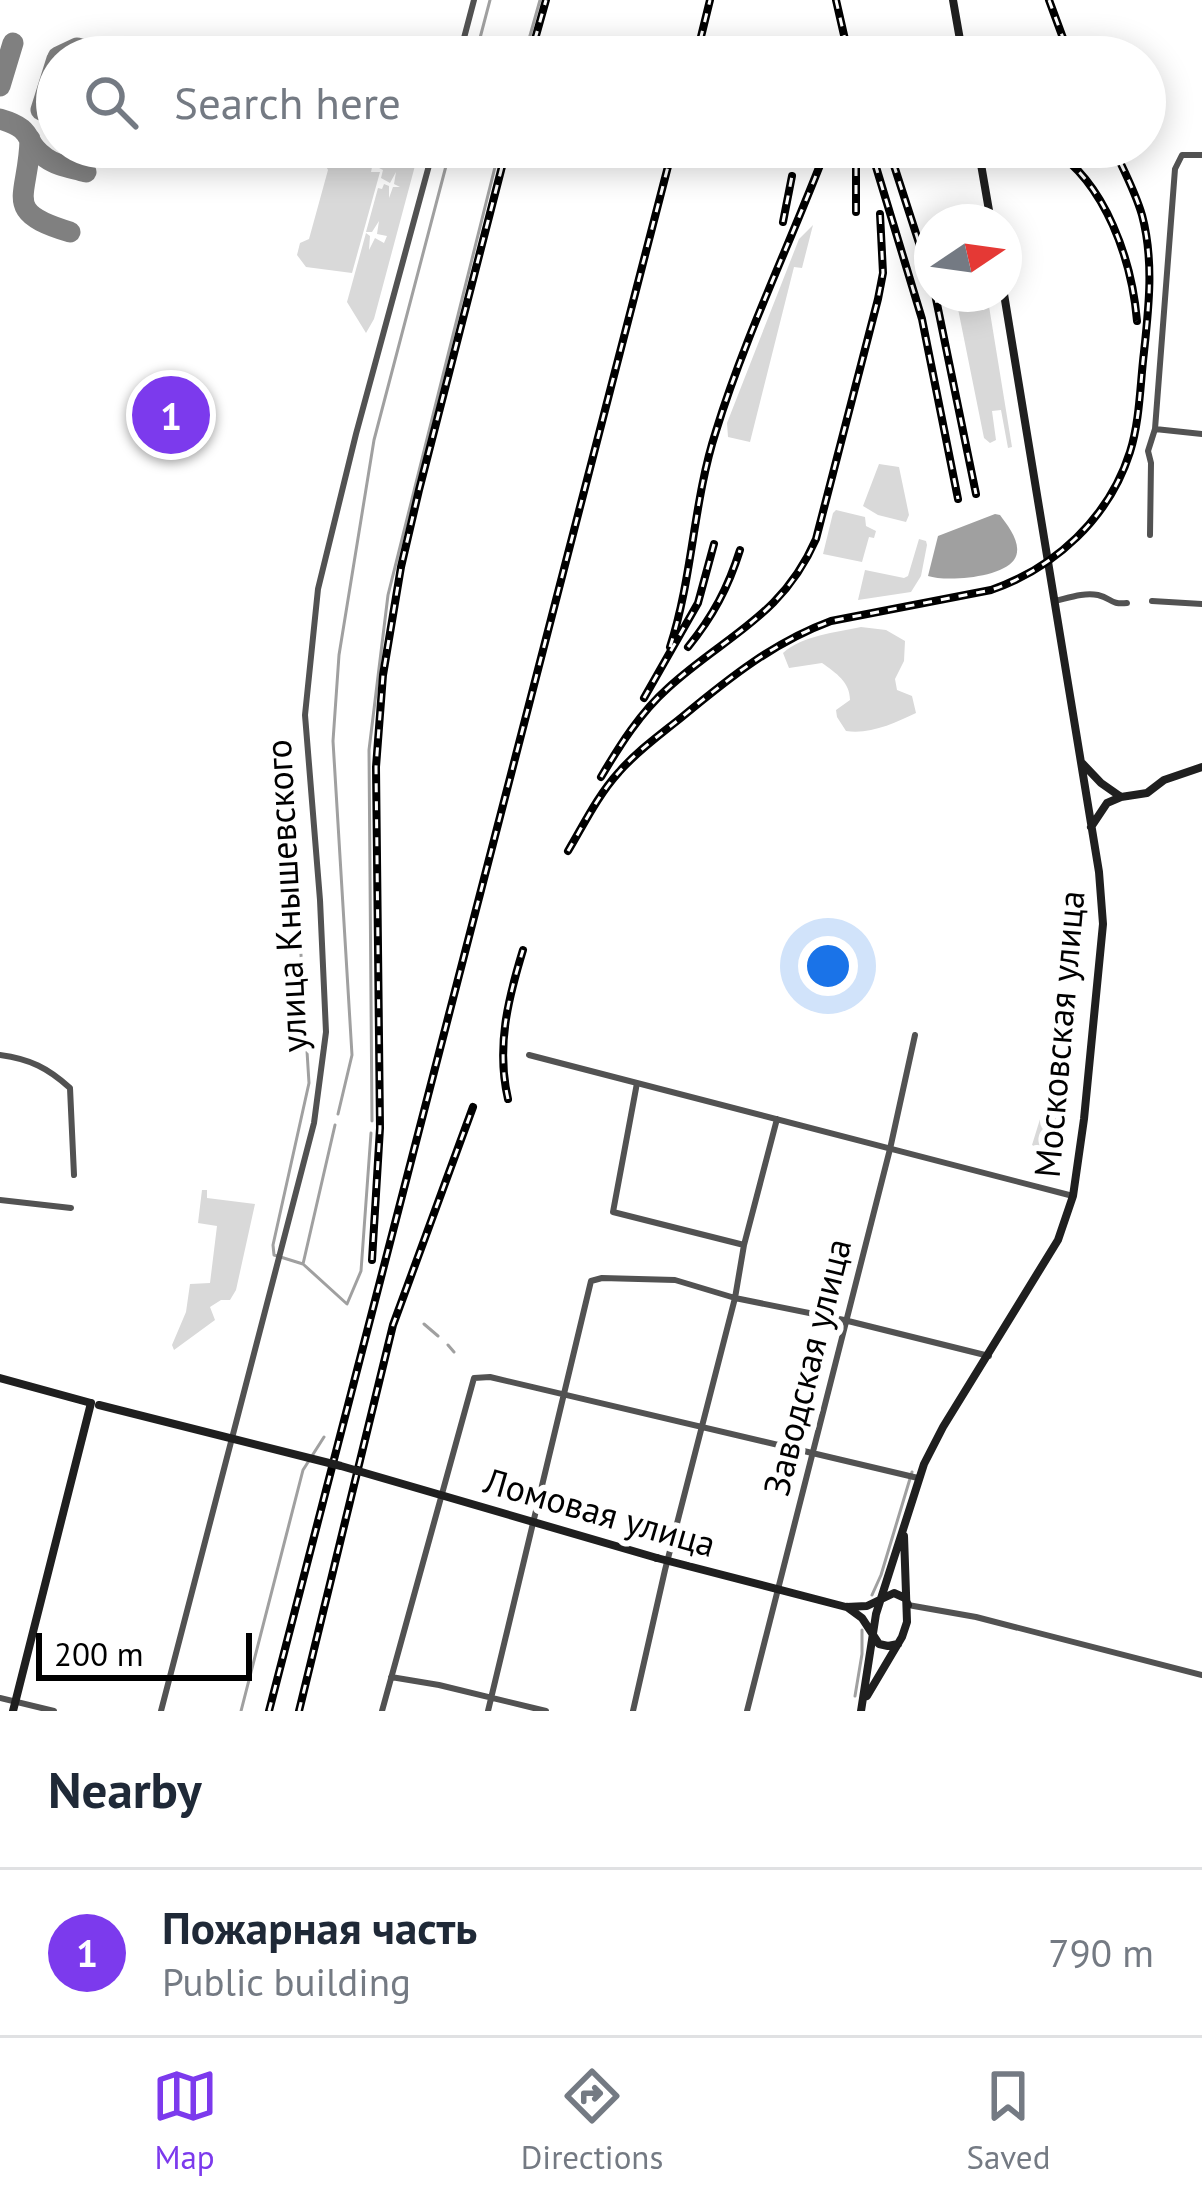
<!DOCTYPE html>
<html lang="en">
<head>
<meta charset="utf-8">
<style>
	:root { --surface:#fff; --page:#f6f6f7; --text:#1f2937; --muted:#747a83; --line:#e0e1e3; --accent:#7c3aed }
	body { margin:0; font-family:"PT Sans",sans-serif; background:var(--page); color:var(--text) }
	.compass { position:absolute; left:914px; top:204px; width:108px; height:108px; border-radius:50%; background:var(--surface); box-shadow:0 6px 30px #0003; rotate:77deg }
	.scale { position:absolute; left:36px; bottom:30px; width:216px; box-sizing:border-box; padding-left:12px; border:6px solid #000; border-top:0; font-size:33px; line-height:42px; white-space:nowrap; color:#000; -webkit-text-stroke:9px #fff; paint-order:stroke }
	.you { position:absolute; left:828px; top:966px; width:42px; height:42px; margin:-30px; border:9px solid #fff; border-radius:50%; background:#1a73e8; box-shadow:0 0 0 18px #1a73e833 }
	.badge { display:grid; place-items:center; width:78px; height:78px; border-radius:50%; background:var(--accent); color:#fff; font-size:39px; font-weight:700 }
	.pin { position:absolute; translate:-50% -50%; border:6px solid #fff; box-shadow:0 3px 12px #0006 }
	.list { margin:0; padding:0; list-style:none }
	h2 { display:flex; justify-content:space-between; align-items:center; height:156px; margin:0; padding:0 48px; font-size:51px }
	h2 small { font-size:39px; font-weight:400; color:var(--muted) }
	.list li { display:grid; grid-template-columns:78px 1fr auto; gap:36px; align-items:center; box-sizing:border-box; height:168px; padding:0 48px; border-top:3px solid var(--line) }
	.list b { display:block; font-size:45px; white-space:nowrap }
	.list p { margin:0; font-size:39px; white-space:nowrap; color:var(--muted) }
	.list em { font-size:39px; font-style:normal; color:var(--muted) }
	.icon { flex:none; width:66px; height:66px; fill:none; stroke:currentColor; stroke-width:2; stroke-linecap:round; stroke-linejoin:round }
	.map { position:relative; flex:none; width:1202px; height:1711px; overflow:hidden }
	.search { position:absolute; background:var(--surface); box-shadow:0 6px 30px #0003; left:36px; right:36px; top:36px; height:132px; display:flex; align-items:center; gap:30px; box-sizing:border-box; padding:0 42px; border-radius:66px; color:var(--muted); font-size:45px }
	.sheet { height:324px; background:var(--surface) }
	nav { display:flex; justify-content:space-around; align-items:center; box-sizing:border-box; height:168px; border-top:3px solid var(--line); background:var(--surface); font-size:33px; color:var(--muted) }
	nav a { display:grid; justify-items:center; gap:6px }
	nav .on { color:var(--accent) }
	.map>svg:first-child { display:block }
	.green { fill:#d9d9d9 }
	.water { fill:#a0a0a0 }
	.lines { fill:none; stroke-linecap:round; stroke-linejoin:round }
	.stream { stroke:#a0a0a0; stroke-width:3 }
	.taxiway { stroke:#808080; stroke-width:21 }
	.street { stroke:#525252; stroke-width:6 }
	.secondary { stroke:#1f1f1f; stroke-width:8 }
	.rail-casing { stroke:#000; stroke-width:8 }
	.rail { stroke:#fff; stroke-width:3; stroke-dasharray:9; stroke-linecap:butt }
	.secondary-bridge { stroke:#1f1f1f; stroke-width:8 }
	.labels { text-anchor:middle; stroke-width:12; stroke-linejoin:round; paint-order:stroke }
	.street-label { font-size:36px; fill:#000; stroke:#fff }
</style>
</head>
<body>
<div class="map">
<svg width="1202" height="1711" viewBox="0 0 1202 1711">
	<rect width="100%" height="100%" fill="#fff"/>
	<path class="green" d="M 327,147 L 371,147 L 375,153 L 371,172 L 380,172 L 352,273 L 306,267 L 297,255 L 300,243 L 309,239 L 328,170 L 323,161 Z
		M 398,147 L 420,147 L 374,319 L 366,333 L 347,302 L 366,233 L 370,236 L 369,250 L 375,238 L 384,243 L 387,236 L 377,234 L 379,221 L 372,232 L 366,232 L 378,188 L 382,189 L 384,184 L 389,186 L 389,198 L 393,187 L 400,187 L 394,184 L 396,172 L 390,183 L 381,178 L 383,170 L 377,167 L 381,155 Z
		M 813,225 L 802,268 L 794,267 L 750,442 L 728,437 L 727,423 L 799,239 Z
		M 955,294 L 987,294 L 1012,447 L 1008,448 L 1001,410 L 992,411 L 996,440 L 990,443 L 984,438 Z
		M 879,464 L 899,467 L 909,515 L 906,522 L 878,515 L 863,506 Z
		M 836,510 L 865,517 L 866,526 L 876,531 L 874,538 L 869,537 L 862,562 L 823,554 L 833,513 Z
		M 919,539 L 926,541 L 927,545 L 921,576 L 911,592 L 858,600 L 865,570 L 904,578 L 908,576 Z
		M 861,627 L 886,630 L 905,641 L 904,661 L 895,679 L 897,690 L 912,696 L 916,713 C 895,723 869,735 846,731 L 837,717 L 836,710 L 850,700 C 850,682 836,673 822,663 L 789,668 L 783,653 C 803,635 835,633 861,627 Z
		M 1060,1080 L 1073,1084 L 1060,1159 L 1056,1165 L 1039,1164 L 1040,1149 L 1032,1145 L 1049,1090 Z
		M 202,1190 L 207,1190 L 207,1198 L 255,1204 L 236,1290 L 230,1300 L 221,1300 L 210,1307 L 215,1320 L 174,1350 L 172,1345 L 186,1312 L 190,1284 L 210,1283 L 217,1226 L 198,1223 Z"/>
	<path class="water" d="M 995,514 L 1000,515 C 1008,526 1024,545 1014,560 C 1001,578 946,582 928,576 L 938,536 Z"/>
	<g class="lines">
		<path class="stream" d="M 475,57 L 490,0
			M 524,57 L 540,0
			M 298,907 L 309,1083 L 273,1245 L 274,1255 L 303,1264 L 347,1304 L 361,1271 L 371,1133
			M 338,1114 L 352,1055 L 333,741 L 339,655 L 374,440 L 451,147
			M 372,1121 L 369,750 L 388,595 L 500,147
			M 303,1264 L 335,1125
			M 424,1324 L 438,1336
			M 448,1345 L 454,1352
			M 872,1595 L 881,1575 L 912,1472
			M 855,1696 L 862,1654 L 862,1630
			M 241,1711 L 303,1470 L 324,1437"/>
		<path class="taxiway" d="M 58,57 L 77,48 L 112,57
			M 0,86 L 13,43
			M 41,110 L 57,59
			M 0,119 C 38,130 21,141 46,158 C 57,166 73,168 86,172
			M 30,139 C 29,198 0,211 70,232"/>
		<path class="street" d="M 459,57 L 474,0
			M 1155,429 L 1202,434
			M 1150,535 L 1151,463 L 1148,451 L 1155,429 L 1175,169 L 1182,155 L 1202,155
			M 1055,601 C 1068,598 1084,592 1098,595 C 1112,598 1110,605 1127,603
			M 1152,601 L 1202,604
			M 0,1055 C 30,1059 48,1068 70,1088 L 74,1175
			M 529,1055 L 1073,1196
			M 637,1083 L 613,1212 L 744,1245
			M 0,1200 L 71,1208
			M 908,1605 L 976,1617 L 1202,1675
			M 391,1677 L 439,1685 L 546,1711
			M 0,1698 L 54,1711
			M 161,1711 L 314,1123 L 326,1032 L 320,900 L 305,715 L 318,589 L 356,434 L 434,147
			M 382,1711 L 474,1378 L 490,1377 L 918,1478
			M 488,1711 L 591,1281 L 602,1278 L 675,1280 L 735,1298 L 844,1320 L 989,1356
			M 633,1711 L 665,1570 L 735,1298 L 744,1245 L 777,1119
			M 747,1711 L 890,1149 L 915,1035"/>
		<path class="secondary" d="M 953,0 L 963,57
			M 978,147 L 991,222
			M 1082,763 L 1101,783 L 1121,797
			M 1091,827 L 1107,803 L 1121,797 L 1147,793 L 1164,780 L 1202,767
			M 0,1378 L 91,1403
			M 657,1558 L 846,1607 L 867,1606 L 894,1593 L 905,1598 L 908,1605
			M 847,1607 L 862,1618 L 879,1644 L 888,1646 L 898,1644
			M 867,1696 L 902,1637 L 907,1622 L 904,1536
			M 13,1711 L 91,1403
			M 861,1711 L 876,1614 L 924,1464 L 943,1427 L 1058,1240 L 1073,1196 L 1084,1119 L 1103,924 L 1099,872 L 1004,294"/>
		<defs>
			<path id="rail" d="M 836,0 L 849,57
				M 1049,0 L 1070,57
				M 530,57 L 546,0
				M 696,57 L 710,0
				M 870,147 L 922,319 L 958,499
				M 888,147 L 932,283
				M 1052,149 C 1106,183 1132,261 1137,321
				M 856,212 L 856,147
				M 783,222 L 792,176
				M 935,294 L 976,494
				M 670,647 C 693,576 693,502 716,431 C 746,334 791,242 827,147
				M 688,647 C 713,616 728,588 740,550
				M 644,698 L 698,603 L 714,544
				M 601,777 C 620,745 640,713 668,688 C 726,635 782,617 816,539 L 878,299 L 883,273 L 880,214
				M 568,851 C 584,824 598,795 619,772 C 637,751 661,734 682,717 C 729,678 774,642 831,621 L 991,590 C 1055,568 1109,518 1130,452 C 1140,420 1140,385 1144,352 C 1149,306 1154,260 1142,215 C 1135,191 1123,169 1113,147
				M 508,1099 C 496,1047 508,999 523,950
				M 372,1260 L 380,1128 L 376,767 L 383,675 L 401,567 L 419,490 L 507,147
				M 269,1711 L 673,147
				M 299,1711 L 393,1325 L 473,1107"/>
		</defs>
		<use href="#rail" class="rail-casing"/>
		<use href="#rail" class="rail"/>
		<path class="secondary-bridge" d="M 99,1405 L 341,1466 L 657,1558"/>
	</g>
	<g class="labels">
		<g class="street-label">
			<text transform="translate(286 896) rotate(-93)" y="13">улица Кнышевского</text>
			<text transform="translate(1059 1034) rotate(-85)" y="13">Московская улица</text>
			<text transform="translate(807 1367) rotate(-76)" y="13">Заводская улица</text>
			<text transform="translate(600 1512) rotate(16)" y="13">Ломовая улица</text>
		</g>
	</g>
</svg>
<svg class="compass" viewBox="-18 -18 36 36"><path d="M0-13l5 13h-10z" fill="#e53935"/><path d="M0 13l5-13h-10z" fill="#747a83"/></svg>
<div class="scale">200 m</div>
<div class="you"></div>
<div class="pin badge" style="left:171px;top:415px">1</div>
<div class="search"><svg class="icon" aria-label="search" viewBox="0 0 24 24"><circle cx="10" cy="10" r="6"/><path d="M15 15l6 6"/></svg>Search here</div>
</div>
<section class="sheet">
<h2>Nearby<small></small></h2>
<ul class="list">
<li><span class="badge">1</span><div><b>Пожарная часть</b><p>Public building</p></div><em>790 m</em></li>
</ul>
</section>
<nav>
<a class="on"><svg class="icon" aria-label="map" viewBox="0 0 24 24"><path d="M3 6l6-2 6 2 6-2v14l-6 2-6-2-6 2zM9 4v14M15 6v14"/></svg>Map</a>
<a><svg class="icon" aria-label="directions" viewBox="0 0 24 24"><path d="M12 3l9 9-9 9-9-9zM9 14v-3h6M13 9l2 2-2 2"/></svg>Directions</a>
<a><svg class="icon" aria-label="saved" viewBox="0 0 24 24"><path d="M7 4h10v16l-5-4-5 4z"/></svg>Saved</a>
</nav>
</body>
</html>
